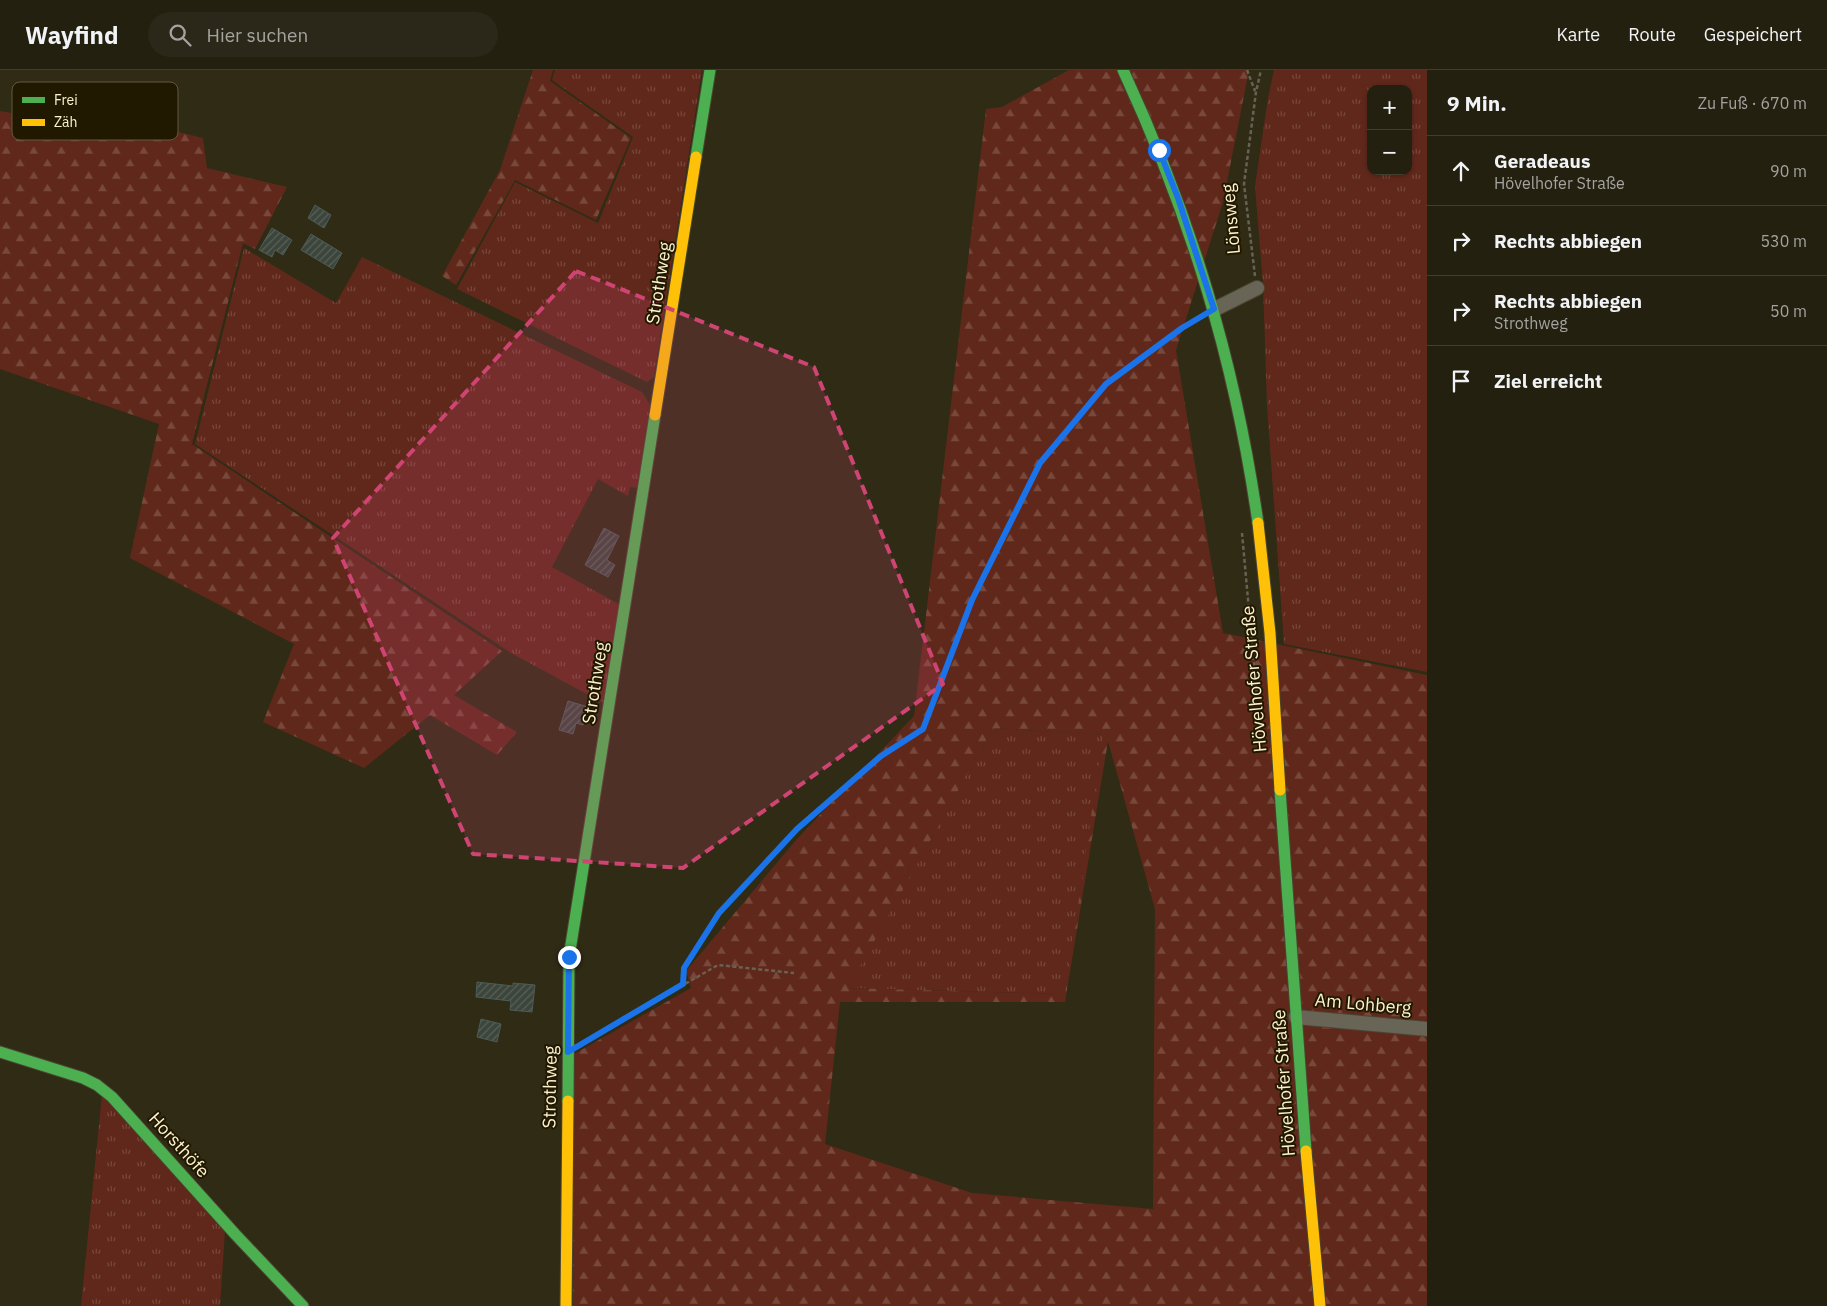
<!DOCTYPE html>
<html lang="de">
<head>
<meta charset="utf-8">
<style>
	:root { --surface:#242010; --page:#2c2819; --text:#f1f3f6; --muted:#a3a39f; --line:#413e30 }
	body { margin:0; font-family:"IBM Plex Sans",sans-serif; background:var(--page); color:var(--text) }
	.controls { position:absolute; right:15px; top:15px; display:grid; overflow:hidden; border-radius:10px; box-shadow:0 1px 4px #0004 }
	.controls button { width:45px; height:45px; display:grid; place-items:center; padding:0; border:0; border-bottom:1px solid var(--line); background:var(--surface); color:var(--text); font:25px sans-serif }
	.stop { position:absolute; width:15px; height:15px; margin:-11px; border:4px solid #1a73e8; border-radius:50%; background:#fff }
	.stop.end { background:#1a73e8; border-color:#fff; box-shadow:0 1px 5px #0008 }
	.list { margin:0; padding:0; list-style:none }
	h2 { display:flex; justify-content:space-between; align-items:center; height:65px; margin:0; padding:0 20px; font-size:21px }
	h2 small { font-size:16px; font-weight:400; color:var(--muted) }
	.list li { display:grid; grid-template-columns:32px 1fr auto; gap:15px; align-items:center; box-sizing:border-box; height:70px; padding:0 20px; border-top:1px solid var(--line) }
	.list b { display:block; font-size:19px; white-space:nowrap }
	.list p { margin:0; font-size:16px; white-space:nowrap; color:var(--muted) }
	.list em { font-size:16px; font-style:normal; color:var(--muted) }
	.icon { flex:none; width:28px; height:28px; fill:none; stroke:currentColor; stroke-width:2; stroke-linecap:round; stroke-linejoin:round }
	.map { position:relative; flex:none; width:1427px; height:1236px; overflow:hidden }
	header { display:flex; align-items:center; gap:30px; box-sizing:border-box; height:70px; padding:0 25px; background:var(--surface); border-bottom:1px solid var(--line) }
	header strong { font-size:24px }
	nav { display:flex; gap:28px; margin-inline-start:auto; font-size:18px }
	.search { width:350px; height:45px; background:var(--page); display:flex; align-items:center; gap:12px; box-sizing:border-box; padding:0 18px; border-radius:28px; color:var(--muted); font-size:19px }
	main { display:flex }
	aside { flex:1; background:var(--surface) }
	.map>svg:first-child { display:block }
	.grass { fill:url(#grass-tufts); fill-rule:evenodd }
	.forest { fill:url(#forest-firs); fill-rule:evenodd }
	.building { fill:url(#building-hatch); stroke:#4c5d57 }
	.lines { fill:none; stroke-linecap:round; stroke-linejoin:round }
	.street-casing { stroke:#4a4532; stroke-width:16 }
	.fast-casing { stroke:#4a4532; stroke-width:13 }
	.slow-casing { stroke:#4a4532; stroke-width:13 }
	.path { stroke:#676254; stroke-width:2.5; stroke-dasharray:4 2.5; stroke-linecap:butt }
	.street { stroke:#686456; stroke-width:14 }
	.fast { stroke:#4caf50; stroke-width:11 }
	.slow { stroke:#ffc107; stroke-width:11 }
	.route { stroke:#1a73e8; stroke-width:6 }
	.marked { fill:#ce4472; fill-opacity:0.2; stroke:#ce4472; stroke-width:4; stroke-dasharray:10 6; stroke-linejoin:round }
	.labels { text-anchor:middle; stroke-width:4; stroke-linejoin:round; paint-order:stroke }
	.street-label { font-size:18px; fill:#fdf2cf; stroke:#211800 }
	.key { fill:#211800; stroke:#63593e; stroke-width:1 }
	.key-label { font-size:14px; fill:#fdf2cf }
</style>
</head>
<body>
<header>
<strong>Wayfind</strong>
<div class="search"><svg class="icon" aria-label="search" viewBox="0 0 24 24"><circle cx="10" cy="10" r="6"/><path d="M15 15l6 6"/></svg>Hier suchen</div>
<nav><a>Karte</a><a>Route</a><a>Gespeichert</a></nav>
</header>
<main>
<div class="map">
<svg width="1427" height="1236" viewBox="0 0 1427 1236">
	<defs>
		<pattern id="grass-tufts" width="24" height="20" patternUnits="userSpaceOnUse" patternTransform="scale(1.25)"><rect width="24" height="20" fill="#60281b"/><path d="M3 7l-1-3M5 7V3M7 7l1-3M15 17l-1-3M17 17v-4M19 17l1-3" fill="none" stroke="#78483b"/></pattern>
		<pattern id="forest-firs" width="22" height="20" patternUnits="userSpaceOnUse" patternTransform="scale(1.25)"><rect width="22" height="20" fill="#60281b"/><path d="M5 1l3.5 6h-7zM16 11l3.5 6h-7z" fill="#78483b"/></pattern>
		<pattern id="building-hatch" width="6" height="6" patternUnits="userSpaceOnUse" patternTransform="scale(1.25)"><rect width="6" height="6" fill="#3c453c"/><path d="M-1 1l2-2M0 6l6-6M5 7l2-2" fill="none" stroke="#596057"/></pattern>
	</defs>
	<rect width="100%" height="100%" fill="#302b15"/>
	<path class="grass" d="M 555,0 L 702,0 L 654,307 L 647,312 L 457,219 L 515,112 L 598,153 L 633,67 L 552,10 Z
		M 1274,0 L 1427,0 L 1427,602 L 1284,574 L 1267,335 L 1263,214 L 1255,116 L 1268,28 ZM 1371,19 L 1408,19 L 1408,101 L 1371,101 Z
		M 244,178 L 336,233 L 362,187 L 642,322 L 650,335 L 637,418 L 630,417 L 628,426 L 598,409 L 552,497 L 622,536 L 607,635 L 511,583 L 195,374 Z
		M 993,658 L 1104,665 L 1065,924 L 847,918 Z
		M 102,1024 L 225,1161 L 220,1236 L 81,1236 Z"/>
	<path class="forest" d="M 533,0 L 553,0 L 550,11 L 631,68 L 596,150 L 515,110 L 456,215 L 442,206 L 500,100 Z
		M 1069,0 L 1249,0 L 1223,132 L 1176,280 L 1223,563 L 1427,605 L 1427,1236 L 573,1236 L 574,984 L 691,918 L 686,901 L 797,769 L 914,646 L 986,39 L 1002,37 ZM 993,658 L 1103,665 L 1065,924 L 848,918 ZM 1108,671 L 1155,839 L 1153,1139 L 972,1123 L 825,1074 L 840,932 L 1065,932 Z
		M 0,41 L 104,60 L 121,48 L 203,68 L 207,98 L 287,117 L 255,179 L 243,173 L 192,374 L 502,581 L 454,625 L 517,662 L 497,685 L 430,645 L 364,698 L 263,652 L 294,574 L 130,488 L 159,354 L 0,299 Z"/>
	<path class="building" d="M 315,135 L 331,145 L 324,158 L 308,148 Z
		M 272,158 L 292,170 L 283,185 L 275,180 L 272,187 L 259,180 Z
		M 311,164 L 342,183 L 333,199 L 301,180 Z
		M 604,458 L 619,466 L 607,490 L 615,495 L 608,507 L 585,495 Z
		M 568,631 L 588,637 L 583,655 L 576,653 L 573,664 L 559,660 Z
		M 477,912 L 513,916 L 513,913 L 535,915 L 532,942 L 510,940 L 511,931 L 476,927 Z
		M 481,949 L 501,954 L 497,972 L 477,967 Z"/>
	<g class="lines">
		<defs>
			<path id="street" d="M 1215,239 L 1257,218
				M 1296,947 L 1427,959"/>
			<path id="fast" d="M 1123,0 C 1191,147 1235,292 1258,453
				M 696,87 L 710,0
				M 1280,720 L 1306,1081
				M 0,982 L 83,1008 L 97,1015 L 112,1027 L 235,1164 L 303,1236
				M 568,1031 L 569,887 L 655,345"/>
			<path id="slow" d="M 655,345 L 696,87
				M 1258,453 L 1270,563 L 1280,720
				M 1306,1081 L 1320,1236
				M 566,1236 L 568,1031"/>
		</defs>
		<use href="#street" class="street-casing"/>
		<use href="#fast" class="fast-casing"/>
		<use href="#slow" class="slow-casing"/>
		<path class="path" d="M 1247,0 L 1255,21
			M 1255,206 L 1244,114 L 1256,22 L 1261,0
			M 1242,463 L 1257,629
			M 683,914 L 684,898 L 719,843 L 797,759 L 881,686 L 923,659 L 972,530 L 1040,393 L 1106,315 L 1182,258 L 1200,248
			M 584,972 L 718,895 L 794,903"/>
		<use href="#street" class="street"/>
		<use href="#fast" class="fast"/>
		<use href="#slow" class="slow"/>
	</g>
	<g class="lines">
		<path class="route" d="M 569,887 L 568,982 L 683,914 L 684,898 L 719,843 L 797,759 L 881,686 L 923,659 L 972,530 L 1040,393 L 1106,314 L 1182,258 L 1214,239 L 1178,128 L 1159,80"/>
	</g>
	<path class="marked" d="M 576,201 L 814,297 L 943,614 L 683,798 L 473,784 L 333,468 Z"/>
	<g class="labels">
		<g class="street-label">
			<text transform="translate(1231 149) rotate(-95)" y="6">Lönsweg</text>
			<text transform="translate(659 213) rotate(-81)" y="6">Strothweg</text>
			<text transform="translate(1254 609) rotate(-95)" y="6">Hövelhofer Straße</text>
			<text transform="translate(595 613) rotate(-81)" y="6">Strothweg</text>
			<text transform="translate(1363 934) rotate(5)" y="6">Am Lohberg</text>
			<text transform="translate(1284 1013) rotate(-94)" y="6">Hövelhofer Straße</text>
			<text transform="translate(550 1017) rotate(-89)" y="6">Strothweg</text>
			<text transform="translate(179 1075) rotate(48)" y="6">Horsthöfe</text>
		</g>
	</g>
	<rect x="12" y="12" width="166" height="58" rx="8" class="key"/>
	<rect x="22" y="27" width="23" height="6" fill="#4caf50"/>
	<rect x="22" y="49" width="23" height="7" fill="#ffc107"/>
	<g class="key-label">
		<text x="54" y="35">Frei</text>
		<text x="54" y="57">Zäh</text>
	</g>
</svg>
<div class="controls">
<button>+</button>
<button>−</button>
</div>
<div class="stop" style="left:1159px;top:80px"></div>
<div class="stop end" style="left:569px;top:887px"></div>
</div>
<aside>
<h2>9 Min.<small>Zu Fuß · 670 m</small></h2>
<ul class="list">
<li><svg class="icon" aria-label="ahead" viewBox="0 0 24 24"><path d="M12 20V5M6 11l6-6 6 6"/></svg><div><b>Geradeaus</b><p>Hövelhofer Straße</p></div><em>90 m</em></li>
<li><svg class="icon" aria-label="right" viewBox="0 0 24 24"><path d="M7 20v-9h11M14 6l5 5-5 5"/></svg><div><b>Rechts abbiegen</b></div><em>530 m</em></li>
<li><svg class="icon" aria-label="right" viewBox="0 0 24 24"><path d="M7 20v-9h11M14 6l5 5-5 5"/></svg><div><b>Rechts abbiegen</b><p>Strothweg</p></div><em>50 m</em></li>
<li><svg class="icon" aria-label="arrive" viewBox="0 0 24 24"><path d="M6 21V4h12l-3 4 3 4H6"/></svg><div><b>Ziel erreicht</b></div></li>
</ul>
</aside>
</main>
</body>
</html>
